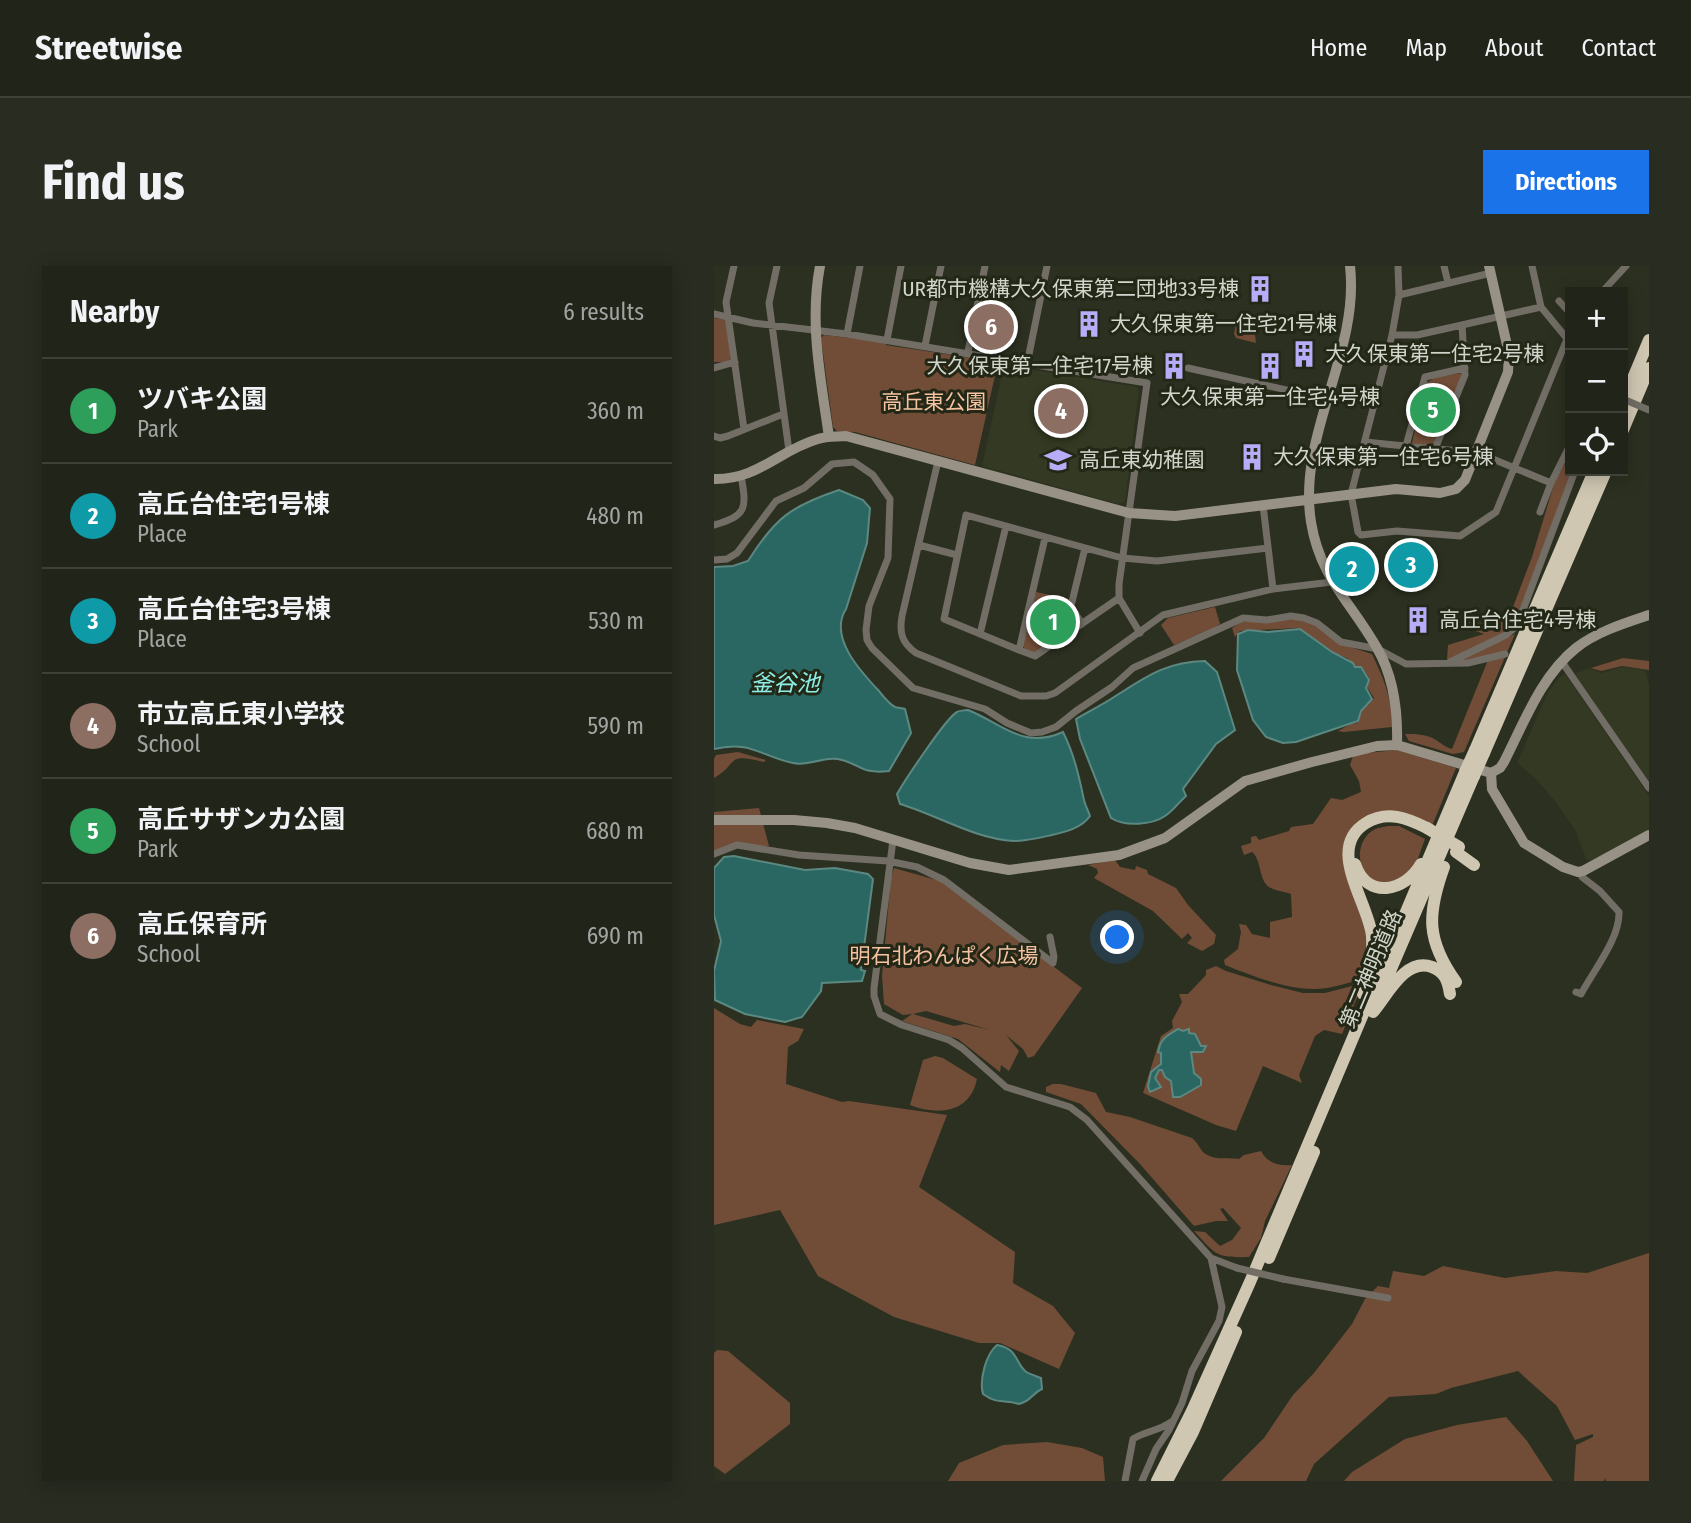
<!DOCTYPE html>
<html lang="en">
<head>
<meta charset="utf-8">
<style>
	:root { --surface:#212418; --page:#292c21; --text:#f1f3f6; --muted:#a2a4a2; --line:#3e4137; --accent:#1a73e8 }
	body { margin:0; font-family:"Fira Sans Condensed","Noto Sans JP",sans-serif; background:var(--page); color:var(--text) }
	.controls { position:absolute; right:21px; top:21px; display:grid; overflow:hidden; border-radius:0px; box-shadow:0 4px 18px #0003 }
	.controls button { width:63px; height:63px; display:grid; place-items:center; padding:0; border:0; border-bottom:2px solid var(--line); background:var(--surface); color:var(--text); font:35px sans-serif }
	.you { position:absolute; left:404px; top:672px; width:24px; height:24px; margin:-18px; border:5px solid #fff; border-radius:50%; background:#1a73e8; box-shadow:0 0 0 10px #1a73e833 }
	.badge { display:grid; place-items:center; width:46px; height:46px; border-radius:50%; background:var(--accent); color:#fff; font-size:23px; font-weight:700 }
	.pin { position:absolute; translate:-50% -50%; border:4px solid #fff; box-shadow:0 2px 7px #0006 }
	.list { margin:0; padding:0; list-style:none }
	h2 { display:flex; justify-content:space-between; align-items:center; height:91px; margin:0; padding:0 28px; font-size:30px }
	h2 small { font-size:23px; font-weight:400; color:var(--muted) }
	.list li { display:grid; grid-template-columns:46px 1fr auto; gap:21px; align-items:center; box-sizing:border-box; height:105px; padding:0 28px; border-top:2px solid var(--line) }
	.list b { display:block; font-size:26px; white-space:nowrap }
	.list p { margin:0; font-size:23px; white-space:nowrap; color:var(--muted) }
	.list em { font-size:23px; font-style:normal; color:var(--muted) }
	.icon { flex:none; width:38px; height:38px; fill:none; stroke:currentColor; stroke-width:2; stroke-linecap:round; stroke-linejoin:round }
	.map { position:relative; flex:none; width:935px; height:1215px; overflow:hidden; border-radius:0px }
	header { display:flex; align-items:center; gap:42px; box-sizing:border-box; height:98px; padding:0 35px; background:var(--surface); border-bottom:2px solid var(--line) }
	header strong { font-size:33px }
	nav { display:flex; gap:38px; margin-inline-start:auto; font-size:24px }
	.intro { display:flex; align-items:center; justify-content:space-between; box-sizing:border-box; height:168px; padding:0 42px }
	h1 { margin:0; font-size:49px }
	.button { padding:18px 32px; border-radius:0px; background:var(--accent); color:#fff; font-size:24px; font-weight:700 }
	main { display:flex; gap:42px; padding:0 42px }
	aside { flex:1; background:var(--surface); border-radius:0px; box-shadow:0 4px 18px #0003 }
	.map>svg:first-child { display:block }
	.built { fill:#333922 }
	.green { fill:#714d37; fill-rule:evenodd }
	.water { fill:#2a6762; stroke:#5c8882; stroke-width:2 }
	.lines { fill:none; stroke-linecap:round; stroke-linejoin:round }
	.street { stroke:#726e66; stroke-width:7 }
	.secondary { stroke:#989286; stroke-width:10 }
	.highway { stroke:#d0c7b3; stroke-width:12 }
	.street-bridge { stroke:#726e66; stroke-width:7 }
	.highway-bridge { stroke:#d0c7b3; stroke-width:12 }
	.labels { text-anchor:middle; stroke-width:6; stroke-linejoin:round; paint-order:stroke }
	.poi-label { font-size:21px; fill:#d2d5cb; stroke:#222716; text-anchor:start }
	.park-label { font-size:21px; fill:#f6c2a1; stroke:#222716 }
	.street-label { font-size:21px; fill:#d2d5cb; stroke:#222716 }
	.water-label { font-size:23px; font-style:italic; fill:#8ceee5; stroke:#222716 }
</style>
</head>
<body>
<header>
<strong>Streetwise</strong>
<nav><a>Home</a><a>Map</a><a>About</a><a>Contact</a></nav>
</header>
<div class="intro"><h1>Find us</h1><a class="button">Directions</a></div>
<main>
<aside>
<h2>Nearby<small>6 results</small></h2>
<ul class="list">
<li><span class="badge" style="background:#2e9e5b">1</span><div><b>ツバキ公園</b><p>Park</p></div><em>360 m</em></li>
<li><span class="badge" style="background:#0f9aa8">2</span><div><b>高丘台住宅1号棟</b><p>Place</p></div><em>480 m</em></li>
<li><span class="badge" style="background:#0f9aa8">3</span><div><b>高丘台住宅3号棟</b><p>Place</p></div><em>530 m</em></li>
<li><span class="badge" style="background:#8d6e63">4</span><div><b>市立高丘東小学校</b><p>School</p></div><em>590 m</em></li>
<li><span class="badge" style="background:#2e9e5b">5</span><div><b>高丘サザンカ公園</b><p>Park</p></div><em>680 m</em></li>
<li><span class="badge" style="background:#8d6e63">6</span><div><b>高丘保育所</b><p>School</p></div><em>690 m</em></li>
</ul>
</aside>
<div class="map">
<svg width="935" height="1215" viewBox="0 0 935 1215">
	<rect width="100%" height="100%" fill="#2c3020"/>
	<path class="built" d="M 271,29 L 295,34 L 285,89 L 261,82 Z
		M 290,99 L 423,121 L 425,125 L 411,236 L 404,238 L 268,200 Z
		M 908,401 L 931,404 L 935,418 L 935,516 L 861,408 L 875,402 L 888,407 Z
		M 851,408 L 935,530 L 935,563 L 885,592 L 873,595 L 861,564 L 841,535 L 821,512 L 803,497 L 834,426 L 846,411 Z"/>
	<path class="green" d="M 0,52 L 11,54 L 13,58 L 17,96 L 0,96 Z
		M 539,53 L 542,77 L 522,72 L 520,68 L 522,57 Z
		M 110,69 L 172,76 L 172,79 L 284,96 L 261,199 L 141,166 L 123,165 L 119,161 L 107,72 Z
		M 747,107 L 748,110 L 721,177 L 711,179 L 698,177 L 711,118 L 720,112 Z
		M 856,189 L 856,205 L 858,205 L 801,357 L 792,366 L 733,394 L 734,379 L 770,368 L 754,362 L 754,356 L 782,358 L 795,343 L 799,341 L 818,291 L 841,215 Z
		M 322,326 L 355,333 L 354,344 L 363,354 L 363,358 L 322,387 L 311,384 L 309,380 Z
		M 501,341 L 506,358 L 491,367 L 460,379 L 447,359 L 454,352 Z
		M 572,353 L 595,355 L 633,380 L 658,388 C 669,411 679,434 678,461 L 630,466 L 624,465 L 637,458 L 643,457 L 648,445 L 660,432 L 653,421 L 655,412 L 647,400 L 642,400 L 633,392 L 618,386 L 585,362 L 526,365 L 521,371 L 518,362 L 527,356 Z
		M 801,368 L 750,486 L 739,488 L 695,475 L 691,468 C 701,468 713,468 722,474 C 728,478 731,481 738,483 L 774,394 L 742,395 Z
		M 909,392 L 935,395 L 935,404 L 908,400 L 887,405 L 877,402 Z
		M 683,484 L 742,502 L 718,560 L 651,551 L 633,570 L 629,587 L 653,672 L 651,712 C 639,715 626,720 613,722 C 580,727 541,711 511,699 L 510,694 L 524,683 L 527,666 L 525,658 L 532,659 L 538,668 L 556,672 L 556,656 L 578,651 L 577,628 C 571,626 561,625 555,621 C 544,613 548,594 538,586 L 530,589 L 527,580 L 537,577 L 537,571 L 542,570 L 545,574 L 575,565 L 577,561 L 599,558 L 617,532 L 628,534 L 647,526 L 645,515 L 636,499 L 639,490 L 652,487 Z
		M 24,486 L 52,494 L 50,496 C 10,486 26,497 0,512 L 0,493 L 2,489 Z
		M 45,542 L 55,580 L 15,580 L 0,591 L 0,546 Z
		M 674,560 L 685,560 L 711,573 L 703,595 L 686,615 C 680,616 670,618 664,616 C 642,610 640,577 658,565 C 662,562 669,561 674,560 Z
		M 401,594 L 406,601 L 421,604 L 422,600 L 433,604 L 434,608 L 462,622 L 474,639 L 502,669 L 500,678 L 488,685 L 473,677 L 478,672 L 474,667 L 468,673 L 439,645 L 380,612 L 384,607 L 383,603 L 374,599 Z
		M 180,602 L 226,615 L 368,722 L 320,790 L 314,792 L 309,783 L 292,769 L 305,785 L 295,805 L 287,799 L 286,806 L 244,773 L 188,755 L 198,748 L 189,749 L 170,738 L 168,710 L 177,612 ZM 212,745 L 276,764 L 251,758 L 240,760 L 199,748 Z
		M 502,700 L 512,705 L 557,719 L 589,727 L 611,727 L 646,718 L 644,729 L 628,768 L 610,764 L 601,770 L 585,809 L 588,817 L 549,800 L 522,865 L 502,859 L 429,827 L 447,770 L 459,762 L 458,755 L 468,736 L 465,728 L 474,728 L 492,709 L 492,704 Z
		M 0,742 L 26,758 L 37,761 L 43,754 L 90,763 L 84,775 L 74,781 L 72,818 L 128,836 L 135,835 L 233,849 L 205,921 L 301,986 L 299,1017 L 339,1040 L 361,1067 L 345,1103 L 286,1077 L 265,1077 L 180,1051 L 104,1010 L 66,944 L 0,959 Z
		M 221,790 L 229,792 L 263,813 C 256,847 224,850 196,839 L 209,794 Z
		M 339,818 L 347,818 L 382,827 L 392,846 L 416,851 L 478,872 C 483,876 485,881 489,886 C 499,895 512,891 525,893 L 530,889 L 547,885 C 554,898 565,900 578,899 L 551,955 L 547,972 L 535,991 C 502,992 502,989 480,965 L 491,966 L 506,980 L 518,974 L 527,962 L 509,942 L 506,943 L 514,955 L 502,955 L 480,960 L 426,898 L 367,838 L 332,826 L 332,821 Z
		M 935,987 L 935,1215 L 892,1215 L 891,1212 L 890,1215 L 860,1215 L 862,1179 L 879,1171 L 879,1168 L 861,1174 L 843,1140 L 804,1105 L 737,1122 L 722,1128 L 675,1131 L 600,1198 L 592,1215 L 507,1215 L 550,1172 L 579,1129 L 600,1107 L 638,1058 L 651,1033 L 664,1020 L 675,1022 L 679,1005 L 710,1010 L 729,1000 L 791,1012 L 842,1005 L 873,1007 Z
		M 3,1084 L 14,1085 L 76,1137 L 76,1158 L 11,1208 L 0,1200 L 0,1087 Z
		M 792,1151 L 813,1175 L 839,1215 L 630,1215 L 638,1206 L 691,1173 L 743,1159 Z
		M 333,1176 L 368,1182 L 389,1191 L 391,1215 L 234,1215 L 245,1197 L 289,1179 Z"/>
	<path class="water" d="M 125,224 L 149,234 L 156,242 L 153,277 L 132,343 C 114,371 147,406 165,425 C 169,430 175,438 181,441 C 184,442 188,442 191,443 L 197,467 L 175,505 C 148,508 149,500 128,494 C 111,489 95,501 79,497 C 48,491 37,474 0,483 L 0,301 L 19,300 L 34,295 C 61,252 77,240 125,224 Z
		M 586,363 L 618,386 L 639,397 L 641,401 L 647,401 L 655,414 L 652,422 L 658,433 L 647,445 L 644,455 L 582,476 L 569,477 L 552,471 L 539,454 L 523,404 L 524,368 L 534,364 L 554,366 Z
		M 491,395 L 503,406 L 521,464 L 502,478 L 469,523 L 472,530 C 465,536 459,545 451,550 C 438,559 411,561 397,552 L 366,473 L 362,453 C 375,445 388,439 400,431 C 432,411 451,396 491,395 Z
		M 254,444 C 289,458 309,484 349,466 C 360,488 365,510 370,534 C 371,539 374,544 376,550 C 368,562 351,566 338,569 C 325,572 313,575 300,575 C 261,573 223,549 186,538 L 183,528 C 191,514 232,452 243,446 C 244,445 252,444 254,444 Z
		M 20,590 L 91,604 L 121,602 L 154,608 L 159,613 L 147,704 L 151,705 L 148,715 L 108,717 L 107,725 L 88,751 L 71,756 L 31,748 L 1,734 L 0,705 L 7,675 L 0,649 L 0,602 L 10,591 Z
		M 464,763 L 469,765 L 475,763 L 475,767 L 481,768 L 487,780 L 492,780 L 489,786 L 477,786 L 480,807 L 487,813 L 487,819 L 466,831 L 459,831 L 457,815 L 451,811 L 448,804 L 445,804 L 441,812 L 447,821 L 436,826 L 434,820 L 437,806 L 447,798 L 447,787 L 444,786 C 447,772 452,770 464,763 Z
		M 283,1079 C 304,1083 300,1094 311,1105 C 315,1108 322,1110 327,1112 L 328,1123 C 318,1127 318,1135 305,1138 C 290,1133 284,1139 269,1128 C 265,1114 272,1088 283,1079 Z"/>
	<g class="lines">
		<path class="street" d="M 20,0 L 12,36 L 30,163
			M 63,0 L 55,37 L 75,185
			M 684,0 L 685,29 L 678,69 L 637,228 L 644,266 L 647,269 L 683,265 L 746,270 L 782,246 L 853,73
			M 730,0 L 734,17
			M 818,0 L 827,41 L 855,75
			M 888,26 L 912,0
			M 685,29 L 777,7
			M 845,35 L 856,47
			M 0,48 L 39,57 L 133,68 L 433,117 L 405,318 L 405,332 L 426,367
			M 748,59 L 827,41
			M 133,68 L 146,0
			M 173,74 L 187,0
			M 211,80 L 227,0
			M 254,86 L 271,0
			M 313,98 L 333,0
			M 0,102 L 21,96
			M 474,102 L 613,133
			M 0,170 L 6,172 L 14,170 L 69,148
			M 651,176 L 721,183 L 751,109 L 748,59 L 703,69 L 678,69
			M 692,180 L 711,111 L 751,102
			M 721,183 L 762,186 L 837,217
			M 224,195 L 188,350 C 185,367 188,377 202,387 L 307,430 L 332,430 L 341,427 L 449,349 L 559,323 L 618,316
			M 549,239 L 559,323
			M 826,246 L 837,217 L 856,179
			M 0,259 C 33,250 33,242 27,210
			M 331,272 L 305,384 L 230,353 L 252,249 L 408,292 L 443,295 L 554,282
			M 205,279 L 243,289
			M 0,294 L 13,293 L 23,287 L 62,235 L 90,222 L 118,198 L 140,196 L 159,209 L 176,233 L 174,292 L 155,340 L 152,364 L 153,374 L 158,382 L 199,422 L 271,443 L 293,457 L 317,467 L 328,466 L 342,461 L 362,445 L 398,421 L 419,402 L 529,352 L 553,354 L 577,350 L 590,352 L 603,357 L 627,376 L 664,383 L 692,398 L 754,397 L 791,388
			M 368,358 L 357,340 L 371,282
			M 266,368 L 292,260
			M 305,384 L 321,390 L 405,332
			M 736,396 L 792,369 L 803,360 L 861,205
			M 848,396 L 935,522
			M 179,574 L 160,722 L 160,730 L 166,748 L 188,759 L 235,774 L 248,782 L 292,821 L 356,841 L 373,854 L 497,992 L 523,1002
			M 0,588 L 23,579 L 85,589 L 174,595 L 203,601 L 230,614 L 339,697 L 340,691 L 336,671
			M 862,726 L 867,728 C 880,704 906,672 905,646 L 886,625 L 868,611 L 869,605
			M 569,1013 L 674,1032
			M 411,1215 L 419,1173 C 431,1165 445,1165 457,1156
			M 428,1215 L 442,1183 L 455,1164 L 468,1137 L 478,1105 L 505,1055 L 508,1041 L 497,992"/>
		<path class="secondary" d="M 106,0 C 95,57 107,114 115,171
			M 636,0 C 646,87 583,168 597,256 C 606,312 637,336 663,382 C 680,411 684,446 683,479
			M 0,213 C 44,214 65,184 104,173 C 113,170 122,171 132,170 L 415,247 L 461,250 L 682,223 L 726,227 L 742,223 L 751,214 L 794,106 L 795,88 L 775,0
			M 777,507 L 778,523 L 810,577 L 849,601 L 864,606 L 869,605 L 935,569
			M 0,554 L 80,554 L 113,557 L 141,562 L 256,597 L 295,604 L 405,589 L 451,572 L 531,515 L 598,496 L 663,480 L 683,479 L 777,507 L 786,502 L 790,496 C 810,457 827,410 862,382 C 882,366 911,357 935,349"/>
		<path class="highway" d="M 909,136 L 935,74
			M 909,164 L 935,102
			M 761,484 L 880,205
			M 770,487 L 892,205
			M 742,586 L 760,599
			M 641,598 C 653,634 691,626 707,598
			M 730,601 C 713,648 712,674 742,716
			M 649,728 C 657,709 659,690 658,670 C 654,635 611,582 652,557 C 673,544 693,552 713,562
			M 665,731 L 760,510
			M 659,746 C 673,730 691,691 718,701 C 731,706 734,715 736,728
			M 555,992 L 600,886
			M 443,1215 L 478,1145 L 536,1016 L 751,506
			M 453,1215 L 479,1166 L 522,1066"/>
		<path class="street-bridge" d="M 909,133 L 935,144
			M 523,1002 L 569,1013"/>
		<path class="highway-bridge" d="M 751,506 L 761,484
			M 760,510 L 770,487
			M 713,562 L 745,581"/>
	</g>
	<defs>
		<symbol id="building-bare" viewBox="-9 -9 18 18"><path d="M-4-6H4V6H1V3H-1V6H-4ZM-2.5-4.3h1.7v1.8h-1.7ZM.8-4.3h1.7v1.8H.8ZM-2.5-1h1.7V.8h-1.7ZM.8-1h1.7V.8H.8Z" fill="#b6acf8" stroke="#222716" stroke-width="2.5" paint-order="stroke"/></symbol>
		<symbol id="school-bare" viewBox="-9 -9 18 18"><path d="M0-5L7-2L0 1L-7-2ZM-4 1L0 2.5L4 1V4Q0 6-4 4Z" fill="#b6acf8" stroke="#222716" stroke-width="2.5" paint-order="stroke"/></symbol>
	</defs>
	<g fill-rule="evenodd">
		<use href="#building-bare" x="527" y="4" width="38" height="38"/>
		<use href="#building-bare" x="356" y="39" width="38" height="38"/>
		<use href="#building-bare" x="571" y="69" width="38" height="38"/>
		<use href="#building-bare" x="441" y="81" width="38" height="38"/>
		<use href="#building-bare" x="537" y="81" width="38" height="38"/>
		<use href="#building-bare" x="519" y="172" width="38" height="38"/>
		<use href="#school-bare" x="325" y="175" width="38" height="38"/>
		<use href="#building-bare" x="685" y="335" width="38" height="38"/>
	</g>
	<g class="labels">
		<g class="poi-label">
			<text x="525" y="30" text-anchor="end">UR都市機構大久保東第二団地33号棟</text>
			<text x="396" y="65">大久保東第一住宅21号棟</text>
			<text x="611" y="95">大久保東第一住宅2号棟</text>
			<text x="439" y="107" text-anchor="end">大久保東第一住宅17号棟</text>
			<text x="556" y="138" text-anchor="middle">大久保東第一住宅4号棟</text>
			<text x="559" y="198">大久保東第一住宅6号棟</text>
			<text x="365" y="201">高丘東幼稚園</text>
			<text x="725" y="361">高丘台住宅4号棟</text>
		</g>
		<g class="park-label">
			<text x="220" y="143">高丘東公園</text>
			<text x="230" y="697">明石北わんぱく広場</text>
		</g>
		<g class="street-label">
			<text transform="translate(657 703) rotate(-67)" y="7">第二神明道路</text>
		</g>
		<g class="water-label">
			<text x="71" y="425">釜谷池</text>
		</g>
	</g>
</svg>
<div class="controls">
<button>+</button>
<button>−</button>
<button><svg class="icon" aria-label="locate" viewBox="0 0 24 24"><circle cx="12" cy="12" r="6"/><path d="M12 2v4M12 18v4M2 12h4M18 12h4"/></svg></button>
</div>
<div class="you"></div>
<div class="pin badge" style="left:339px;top:356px;background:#2e9e5b">1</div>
<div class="pin badge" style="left:638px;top:303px;background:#0f9aa8">2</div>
<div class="pin badge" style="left:697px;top:299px;background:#0f9aa8">3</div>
<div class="pin badge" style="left:347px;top:145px;background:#8d6e63">4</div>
<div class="pin badge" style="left:719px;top:144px;background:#2e9e5b">5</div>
<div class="pin badge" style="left:277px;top:61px;background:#8d6e63">6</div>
</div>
</main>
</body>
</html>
